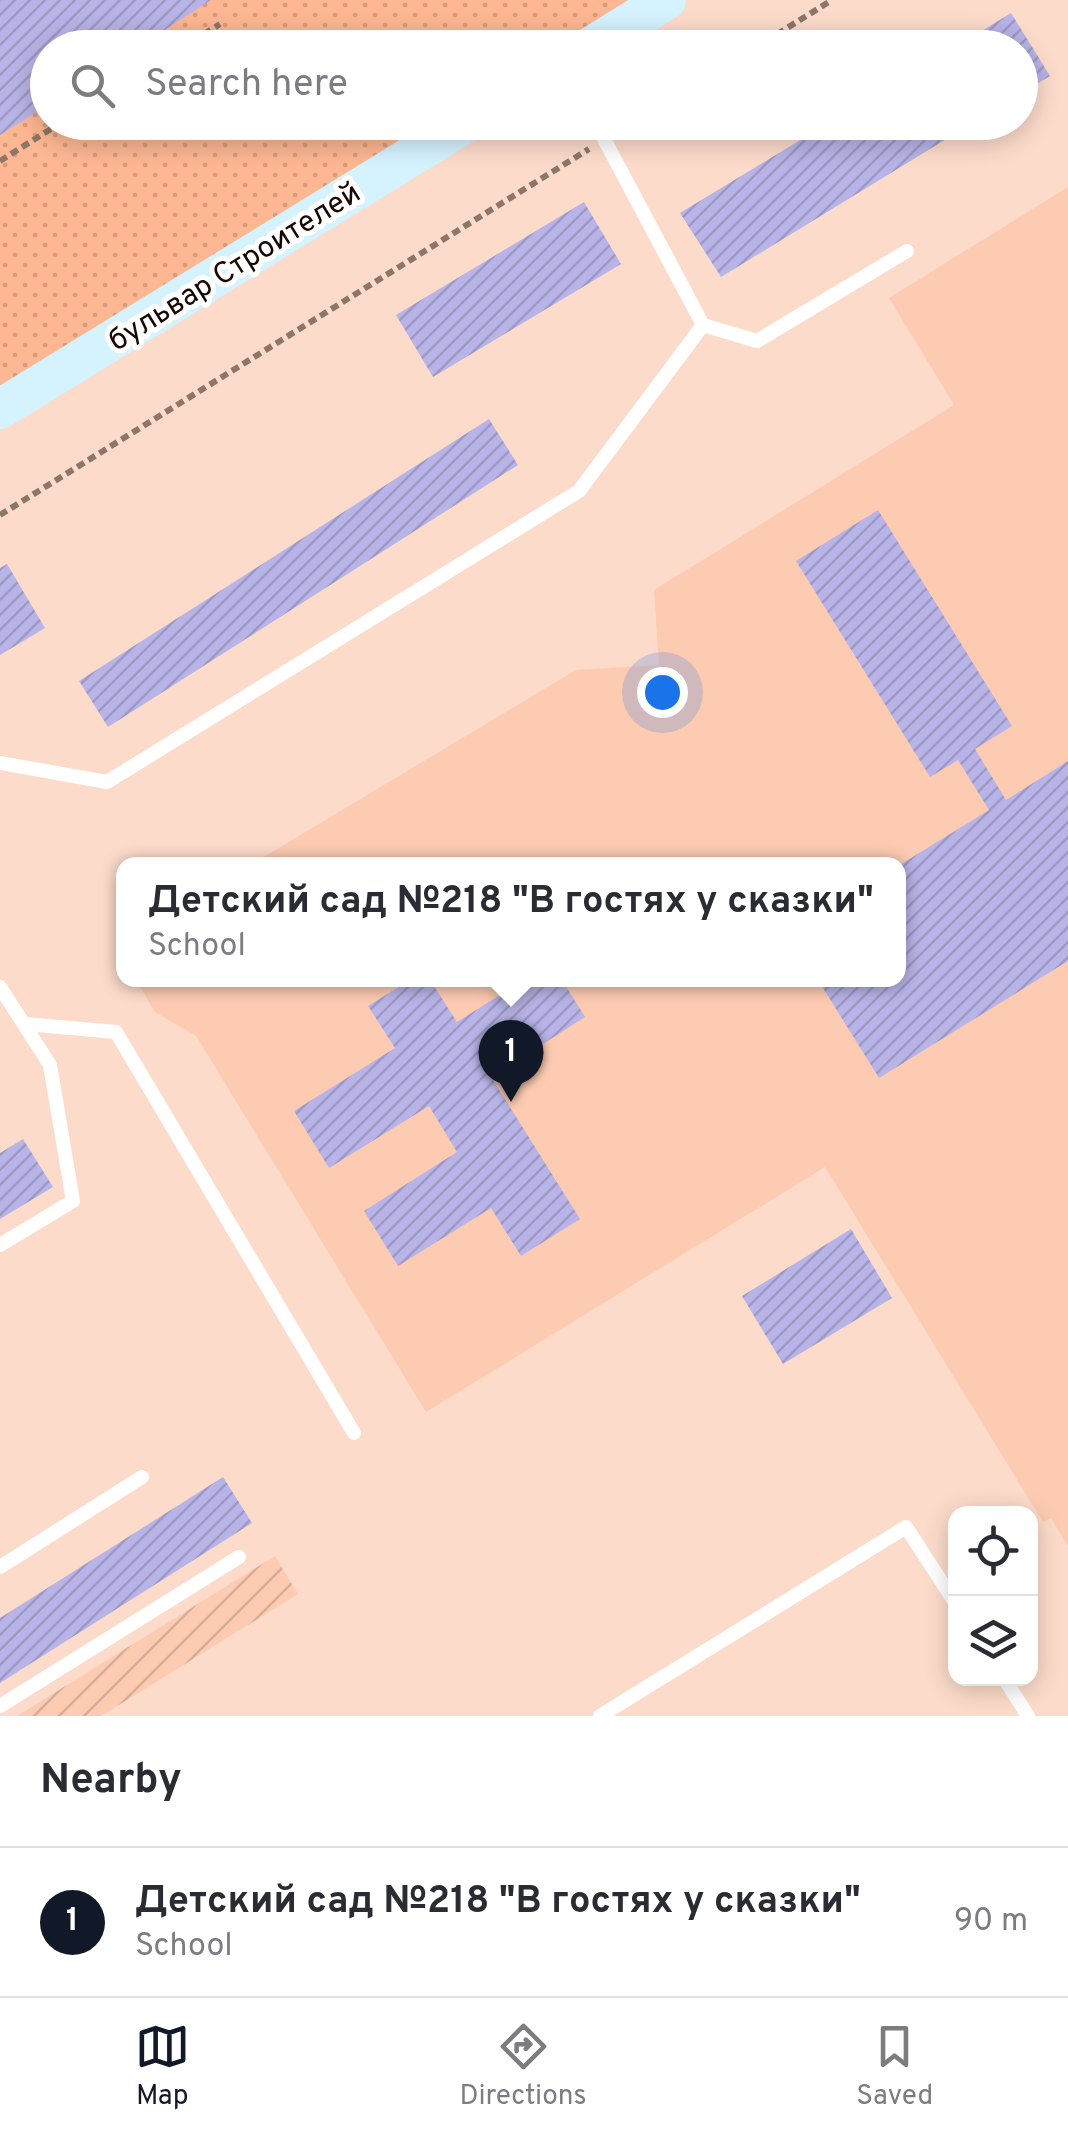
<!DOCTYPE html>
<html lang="en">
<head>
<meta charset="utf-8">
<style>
	:root { --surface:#fff; --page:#f2f2f3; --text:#2b2b33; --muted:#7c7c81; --line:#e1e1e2; --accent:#111827 }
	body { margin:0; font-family:Overpass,sans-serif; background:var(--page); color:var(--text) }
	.controls { position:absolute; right:30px; bottom:30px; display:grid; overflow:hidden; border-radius:20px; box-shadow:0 5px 25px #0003 }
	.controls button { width:90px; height:90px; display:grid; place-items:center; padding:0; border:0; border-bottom:2px solid var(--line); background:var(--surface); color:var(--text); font:50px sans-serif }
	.you { position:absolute; left:662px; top:692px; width:35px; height:35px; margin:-25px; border:8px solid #fff; border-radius:50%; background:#1a73e8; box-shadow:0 0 0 15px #1a73e833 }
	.badge { display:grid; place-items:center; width:65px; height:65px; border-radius:50%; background:var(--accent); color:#fff; font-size:32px; font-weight:700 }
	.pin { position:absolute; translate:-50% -82px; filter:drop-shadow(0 2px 5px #0008) }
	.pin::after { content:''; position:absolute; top:52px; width:35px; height:30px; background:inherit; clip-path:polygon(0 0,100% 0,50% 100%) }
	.popup { position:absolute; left:116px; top:857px; width:790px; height:130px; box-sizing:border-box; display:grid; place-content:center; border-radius:20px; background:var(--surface); filter:drop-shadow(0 2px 8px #0005); font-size:32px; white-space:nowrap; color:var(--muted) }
	.popup b { font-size:38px; color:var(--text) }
	.popup::after { content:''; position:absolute; left:50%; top:100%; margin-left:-20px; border:20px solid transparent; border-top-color:var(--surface) }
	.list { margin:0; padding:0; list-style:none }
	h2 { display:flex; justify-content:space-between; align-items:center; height:130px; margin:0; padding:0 40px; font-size:42px }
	h2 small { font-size:32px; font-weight:400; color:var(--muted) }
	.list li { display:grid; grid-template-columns:65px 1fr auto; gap:30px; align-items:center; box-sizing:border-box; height:150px; padding:0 40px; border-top:2px solid var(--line) }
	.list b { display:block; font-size:38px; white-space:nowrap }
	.list p { margin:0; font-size:32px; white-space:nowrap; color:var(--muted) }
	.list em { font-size:32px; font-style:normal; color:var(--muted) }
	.icon { flex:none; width:55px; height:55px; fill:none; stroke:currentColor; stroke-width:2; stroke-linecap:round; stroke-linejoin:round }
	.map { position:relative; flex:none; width:1068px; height:1716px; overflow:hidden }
	.search { position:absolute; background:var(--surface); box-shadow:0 5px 25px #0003; left:30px; right:30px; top:30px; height:110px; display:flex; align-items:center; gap:25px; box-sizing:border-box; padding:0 35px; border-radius:55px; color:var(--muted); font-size:38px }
	.sheet { height:280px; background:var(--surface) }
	nav { display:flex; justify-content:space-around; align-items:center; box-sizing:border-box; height:140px; border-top:2px solid var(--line); background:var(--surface); font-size:28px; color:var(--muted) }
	nav a { display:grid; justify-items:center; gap:5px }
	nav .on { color:var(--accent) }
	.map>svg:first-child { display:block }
	.built { fill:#fdcbb2 }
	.industrial { fill:url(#industrial-furrows) }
	.park { fill:url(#park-dots) }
	.building { fill:url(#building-hatch) }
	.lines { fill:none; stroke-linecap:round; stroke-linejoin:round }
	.path { stroke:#8e7569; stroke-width:6; stroke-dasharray:8 5; stroke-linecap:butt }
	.lane { stroke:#fff; stroke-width:14 }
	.secondary { stroke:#d5f2ff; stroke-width:40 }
	.labels { text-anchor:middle; stroke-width:10; stroke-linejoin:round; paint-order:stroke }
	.street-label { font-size:30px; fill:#180701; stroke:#fff }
</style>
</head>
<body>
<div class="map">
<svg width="1068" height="1716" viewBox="0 0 1068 1716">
	<defs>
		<pattern id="industrial-furrows" width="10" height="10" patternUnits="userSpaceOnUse" patternTransform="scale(2.5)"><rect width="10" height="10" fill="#fdcbb2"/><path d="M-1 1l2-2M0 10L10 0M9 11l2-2" fill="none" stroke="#d8ad97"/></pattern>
		<pattern id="park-dots" width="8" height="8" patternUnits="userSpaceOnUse" patternTransform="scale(2.5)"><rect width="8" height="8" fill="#fdb792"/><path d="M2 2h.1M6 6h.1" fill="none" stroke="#d89c7c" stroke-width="1.8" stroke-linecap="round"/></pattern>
		<pattern id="building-hatch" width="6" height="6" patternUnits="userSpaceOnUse" patternTransform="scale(2.5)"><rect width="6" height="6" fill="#b8b4e7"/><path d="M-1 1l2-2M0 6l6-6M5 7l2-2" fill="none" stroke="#9d99c4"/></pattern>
	</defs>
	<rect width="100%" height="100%" fill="#fcdbca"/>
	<path class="built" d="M 1068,187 L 1068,1546 L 1051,1518 L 1043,1522 L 825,1167 L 426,1412 L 196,1036 L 155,1012 L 136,980 L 898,980 L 898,864 L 252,864 L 576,670 L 659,665 L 654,590 L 954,405 L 889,298 Z"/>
	<path class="industrial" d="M 275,1556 L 298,1594 L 101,1716 L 17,1716 Z"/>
	<path class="park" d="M 0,0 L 666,0 L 589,47 L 48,48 L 48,122 L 467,123 L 0,409 Z"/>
	<path class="building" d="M 0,0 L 211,0 L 137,48 L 48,48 L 48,105 L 0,135 Z
		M 1011,13 L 1050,76 L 1020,94 L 1020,48 L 954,48 Z
		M 830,122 L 974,122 L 721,277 L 680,213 Z
		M 584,202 L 621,264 L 433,377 L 396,315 Z
		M 489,419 L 518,465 L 108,727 L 79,681 Z
		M 878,510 L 1012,726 L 975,749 L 1006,800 L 1068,761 L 1068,961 L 879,1078 L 818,980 L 898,980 L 898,866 L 989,810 L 958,760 L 930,777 L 796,561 Z
		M 7,564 L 45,628 L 0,655 L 0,568 Z
		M 410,980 L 430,980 L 457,1022 L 524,980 L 562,980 L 585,1017 L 491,1077 L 580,1219 L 521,1256 L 491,1208 L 398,1266 L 364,1211 L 457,1152 L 429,1106 L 329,1168 L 294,1111 L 395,1048 L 368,1006 Z
		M 23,1139 L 53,1187 L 0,1219 L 0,1153 Z
		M 851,1229 L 892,1298 L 783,1364 L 742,1296 Z
		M 223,1477 L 252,1523 L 0,1683 L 0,1618 Z"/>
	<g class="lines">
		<path class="path" d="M 182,48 L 220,24
			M 755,48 L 832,0
			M 0,161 L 62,122
			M 0,515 L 589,149"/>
		<path class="lane" d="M 703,325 L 757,341 L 907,251
			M 0,763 L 107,782 L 579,491 L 703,325 L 595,122
			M 0,987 L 50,1065 L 73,1201 L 0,1245
			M 25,1024 L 116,1032 L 354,1433
			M 0,1567 L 142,1477
			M 1004,1678 L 1028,1716
			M 0,1706 L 239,1557
			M 600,1716 L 906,1527 L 956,1604"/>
		<path class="secondary" d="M 589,48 L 666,0
			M 0,409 L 467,122"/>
	</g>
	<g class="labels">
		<g class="street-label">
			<text transform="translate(234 266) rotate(-32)" y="10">бульвар Строителей</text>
		</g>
	</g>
</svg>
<div class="controls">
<button><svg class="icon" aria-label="locate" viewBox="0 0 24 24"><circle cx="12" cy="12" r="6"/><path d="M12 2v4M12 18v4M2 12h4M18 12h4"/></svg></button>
<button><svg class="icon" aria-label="layers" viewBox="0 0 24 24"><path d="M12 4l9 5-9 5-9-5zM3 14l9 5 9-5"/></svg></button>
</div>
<div class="you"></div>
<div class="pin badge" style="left:511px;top:1102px">1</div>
<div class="popup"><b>Детский сад №218 &quot;В гостях у сказки&quot;</b>School</div>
<div class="search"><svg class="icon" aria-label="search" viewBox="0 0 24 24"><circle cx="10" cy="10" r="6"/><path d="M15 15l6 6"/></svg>Search here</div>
</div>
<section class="sheet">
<h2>Nearby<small></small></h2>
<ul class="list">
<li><span class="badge">1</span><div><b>Детский сад №218 &quot;В гостях у сказки&quot;</b><p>School</p></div><em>90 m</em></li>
</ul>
</section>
<nav>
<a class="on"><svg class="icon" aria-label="map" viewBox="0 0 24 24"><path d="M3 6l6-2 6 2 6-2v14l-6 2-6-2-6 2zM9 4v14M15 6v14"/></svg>Map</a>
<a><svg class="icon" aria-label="directions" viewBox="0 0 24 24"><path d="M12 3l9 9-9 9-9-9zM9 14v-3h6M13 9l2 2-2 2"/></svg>Directions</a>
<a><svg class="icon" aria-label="saved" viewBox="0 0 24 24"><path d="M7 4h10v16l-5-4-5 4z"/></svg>Saved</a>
</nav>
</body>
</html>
